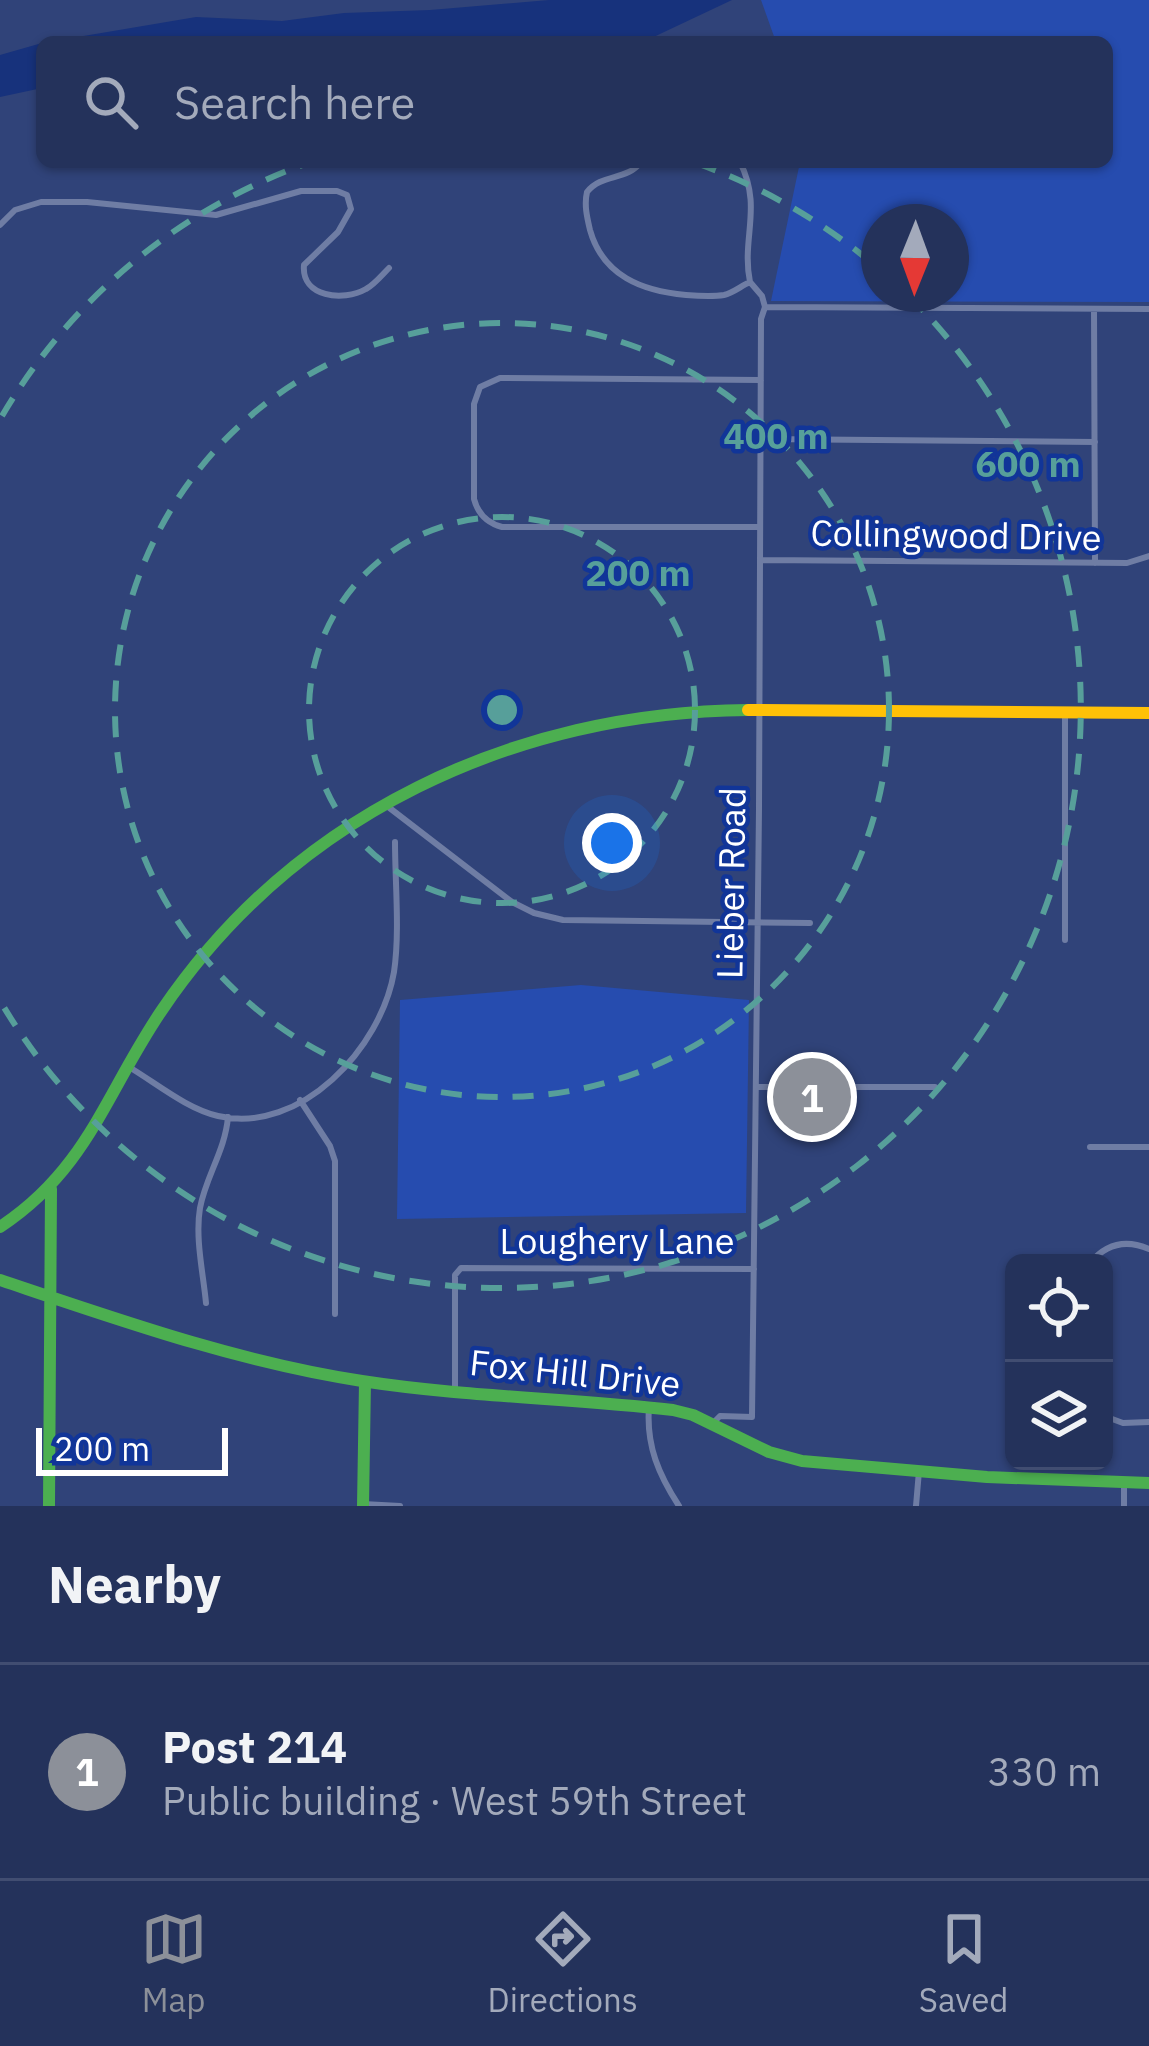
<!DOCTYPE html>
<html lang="en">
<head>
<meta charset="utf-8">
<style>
	:root { --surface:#24325b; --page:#2c3a61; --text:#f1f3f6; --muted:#a3aabb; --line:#414d71; --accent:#8c9099 }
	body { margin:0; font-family:"IBM Plex Sans",sans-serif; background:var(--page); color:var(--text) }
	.controls { position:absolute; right:36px; bottom:36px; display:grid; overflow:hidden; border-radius:18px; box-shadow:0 3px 9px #0004 }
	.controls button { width:108px; height:108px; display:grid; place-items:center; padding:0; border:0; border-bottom:3px solid var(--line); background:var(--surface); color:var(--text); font:60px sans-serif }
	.compass { position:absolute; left:861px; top:204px; width:108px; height:108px; border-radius:50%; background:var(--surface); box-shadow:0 3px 9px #0004; rotate:181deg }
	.scale { position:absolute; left:36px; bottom:30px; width:192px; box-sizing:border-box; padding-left:12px; border:6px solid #fff; border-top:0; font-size:33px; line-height:42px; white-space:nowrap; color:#fff; -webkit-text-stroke:9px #113598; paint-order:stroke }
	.you { position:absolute; left:612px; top:843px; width:42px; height:42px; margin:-30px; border:9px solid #fff; border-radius:50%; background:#1a73e8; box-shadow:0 0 0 18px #1a73e833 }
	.badge { display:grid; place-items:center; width:78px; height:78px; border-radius:50%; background:var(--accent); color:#fff; font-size:39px; font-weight:700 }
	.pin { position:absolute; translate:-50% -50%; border:6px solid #fff; box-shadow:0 3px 12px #0006 }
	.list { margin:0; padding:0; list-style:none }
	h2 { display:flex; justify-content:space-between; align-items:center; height:156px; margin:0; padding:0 48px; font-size:51px }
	h2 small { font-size:39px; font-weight:400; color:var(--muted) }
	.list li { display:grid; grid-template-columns:78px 1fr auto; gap:36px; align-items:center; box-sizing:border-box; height:216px; padding:0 48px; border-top:3px solid var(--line) }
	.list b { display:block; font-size:45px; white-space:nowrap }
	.list p { margin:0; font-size:39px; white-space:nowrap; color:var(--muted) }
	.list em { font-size:39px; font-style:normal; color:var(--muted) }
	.icon { flex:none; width:66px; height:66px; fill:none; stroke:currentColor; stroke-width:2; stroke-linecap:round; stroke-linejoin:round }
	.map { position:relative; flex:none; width:1149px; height:1506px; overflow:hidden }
	.search { position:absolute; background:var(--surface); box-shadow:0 3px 9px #0004; left:36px; right:36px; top:36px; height:132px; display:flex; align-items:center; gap:30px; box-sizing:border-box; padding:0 42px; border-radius:18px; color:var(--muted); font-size:45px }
	.sheet { height:372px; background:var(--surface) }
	nav { display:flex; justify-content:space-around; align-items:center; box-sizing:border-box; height:168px; border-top:3px solid var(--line); background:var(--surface); font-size:33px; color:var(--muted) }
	nav a { display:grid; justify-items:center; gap:6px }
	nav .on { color:var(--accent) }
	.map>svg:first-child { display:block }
	.green { fill:#264caf; fill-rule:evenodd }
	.water { fill:#17327c }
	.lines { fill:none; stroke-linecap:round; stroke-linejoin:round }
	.street { stroke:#6f7da4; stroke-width:6 }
	.fast { stroke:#4caf50; stroke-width:12 }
	.slow { stroke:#ffc107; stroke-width:12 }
	.ring { fill:none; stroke:#579f9a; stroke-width:6; stroke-dasharray:21 15 }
	.labels { text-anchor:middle; stroke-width:9; stroke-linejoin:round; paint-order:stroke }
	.street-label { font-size:36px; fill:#fff; stroke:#113598 }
	.centre { fill:#579f9a; stroke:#113598; stroke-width:6 }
	.ring-label { font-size:36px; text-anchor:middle; font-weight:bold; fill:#579f9a; stroke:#113598; stroke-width:9; stroke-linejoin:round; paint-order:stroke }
</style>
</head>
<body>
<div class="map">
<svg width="1149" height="1506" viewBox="0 0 1149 1506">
	<rect width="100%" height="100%" fill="#304379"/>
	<path class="green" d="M 761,0 L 1149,0 L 1149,302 L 771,301 L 800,162 L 1107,162 L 1107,42 L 776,42 ZM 879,222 L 951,222 L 951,294 L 879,294 Z
		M 581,985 L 749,1000 L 746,1213 L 397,1219 L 400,1000 Z"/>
	<path class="water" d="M 549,0 L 732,0 L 643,42 L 48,42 L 196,17 L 282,21 L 344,13 L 430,10 Z
		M 42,43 L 42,88 L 0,97 L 0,55 Z"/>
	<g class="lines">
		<path class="street" d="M 641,162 C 627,181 602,173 587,192 C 584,205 587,217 590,230 C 603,276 642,291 686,295 C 698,296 712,297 724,295 C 733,293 741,286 750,282 C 741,238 763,208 740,162
			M 0,225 L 15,210 L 41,202 L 87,202 L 216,215 L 301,191 L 337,191 L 347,195 L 351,209 L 338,232 L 304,265 C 301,297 343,302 366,289 C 374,285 382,275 389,268
			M 750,282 L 762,296 L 765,307
			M 765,307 L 1149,309
			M 1094,309 L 1095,563
			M 761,439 L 1095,442
			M 760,527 L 502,527 C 487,523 478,514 474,499 L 474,404 L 480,387 L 500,378 L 761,380
			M 760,560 L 1127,563 L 1149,556
			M 1065,713 L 1065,940
			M 387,806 L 512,902 L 534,913 L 563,920 L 810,923
			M 129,1067 C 156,1083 187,1109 218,1116 C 301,1135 381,1048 394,972 C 400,932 395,883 395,842
			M 756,1087 L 935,1087
			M 300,1100 L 330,1146 L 335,1161 L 335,1314
			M 1090,1147 L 1149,1147
			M 1090,1263 C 1106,1244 1126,1239 1149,1249
			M 206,1303 C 203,1272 195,1238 200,1208 C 206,1176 225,1151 228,1117
			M 455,1390 L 455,1275 L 461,1268 L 754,1269
			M 649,1407 C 646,1446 659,1475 679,1506
			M 1104,1416 L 1123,1423 L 1149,1422
			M 712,1424 L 720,1416 L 752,1417 L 759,809 L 761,319 L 765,307
			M 363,1504 L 400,1506
			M 916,1506 L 919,1471
			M 1124,1506 L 1124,1482"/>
		<path class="fast" d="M 0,1227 C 88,1169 106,1092 162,1010 C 295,814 515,712 748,710
			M 0,1280 C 119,1320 238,1362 362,1381 C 465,1397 570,1398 673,1410 L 693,1415 L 769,1452 L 802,1461 L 987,1477 L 1149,1483
			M 49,1506 L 51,1189
			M 363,1506 L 365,1382"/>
		<path class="slow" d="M 748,710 L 1149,713"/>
	</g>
	<g class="ring">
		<circle cx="502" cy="710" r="193"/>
		<circle cx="502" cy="710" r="387"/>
		<path d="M2 416A580 580 0 0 1 308 163M696 163A580 580 0 0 1 879 269M909 296A580 580 0 1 1 2 1004"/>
	</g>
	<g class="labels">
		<g class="street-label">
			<text transform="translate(956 535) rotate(1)" y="13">Collingwood Drive</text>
			<text transform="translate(731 883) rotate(-89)" y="13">Lieber Road</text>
			<text x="617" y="1254">Loughery Lane</text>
			<text transform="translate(575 1373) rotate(6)" y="13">Fox Hill Drive</text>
		</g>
	</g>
	<circle cx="502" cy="710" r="18" class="centre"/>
	<g class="ring-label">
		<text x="776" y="449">400 m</text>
		<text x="1028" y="477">600 m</text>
		<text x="638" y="586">200 m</text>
	</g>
</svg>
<div class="controls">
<button><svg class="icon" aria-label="locate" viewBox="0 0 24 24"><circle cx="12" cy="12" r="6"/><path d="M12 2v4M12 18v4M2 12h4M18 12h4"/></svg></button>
<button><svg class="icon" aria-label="layers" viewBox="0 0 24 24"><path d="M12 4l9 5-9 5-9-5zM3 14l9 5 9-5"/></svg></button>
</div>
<svg class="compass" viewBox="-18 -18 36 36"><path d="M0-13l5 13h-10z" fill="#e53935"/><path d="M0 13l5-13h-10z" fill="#a3aabb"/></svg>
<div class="scale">200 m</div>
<div class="you"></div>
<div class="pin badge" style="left:812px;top:1097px">1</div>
<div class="search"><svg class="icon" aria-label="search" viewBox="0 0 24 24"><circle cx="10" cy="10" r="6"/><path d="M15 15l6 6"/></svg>Search here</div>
</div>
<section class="sheet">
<h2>Nearby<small></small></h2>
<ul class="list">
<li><span class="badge">1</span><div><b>Post 214</b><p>Public building · West 59th Street</p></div><em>330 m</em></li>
</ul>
</section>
<nav>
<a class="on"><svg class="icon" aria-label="map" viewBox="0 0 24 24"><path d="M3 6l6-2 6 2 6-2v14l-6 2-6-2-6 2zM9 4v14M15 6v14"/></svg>Map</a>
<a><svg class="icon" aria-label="directions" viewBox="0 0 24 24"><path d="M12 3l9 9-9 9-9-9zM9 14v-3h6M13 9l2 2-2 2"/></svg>Directions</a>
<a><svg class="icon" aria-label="saved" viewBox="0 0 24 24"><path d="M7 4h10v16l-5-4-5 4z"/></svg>Saved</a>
</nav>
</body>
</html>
